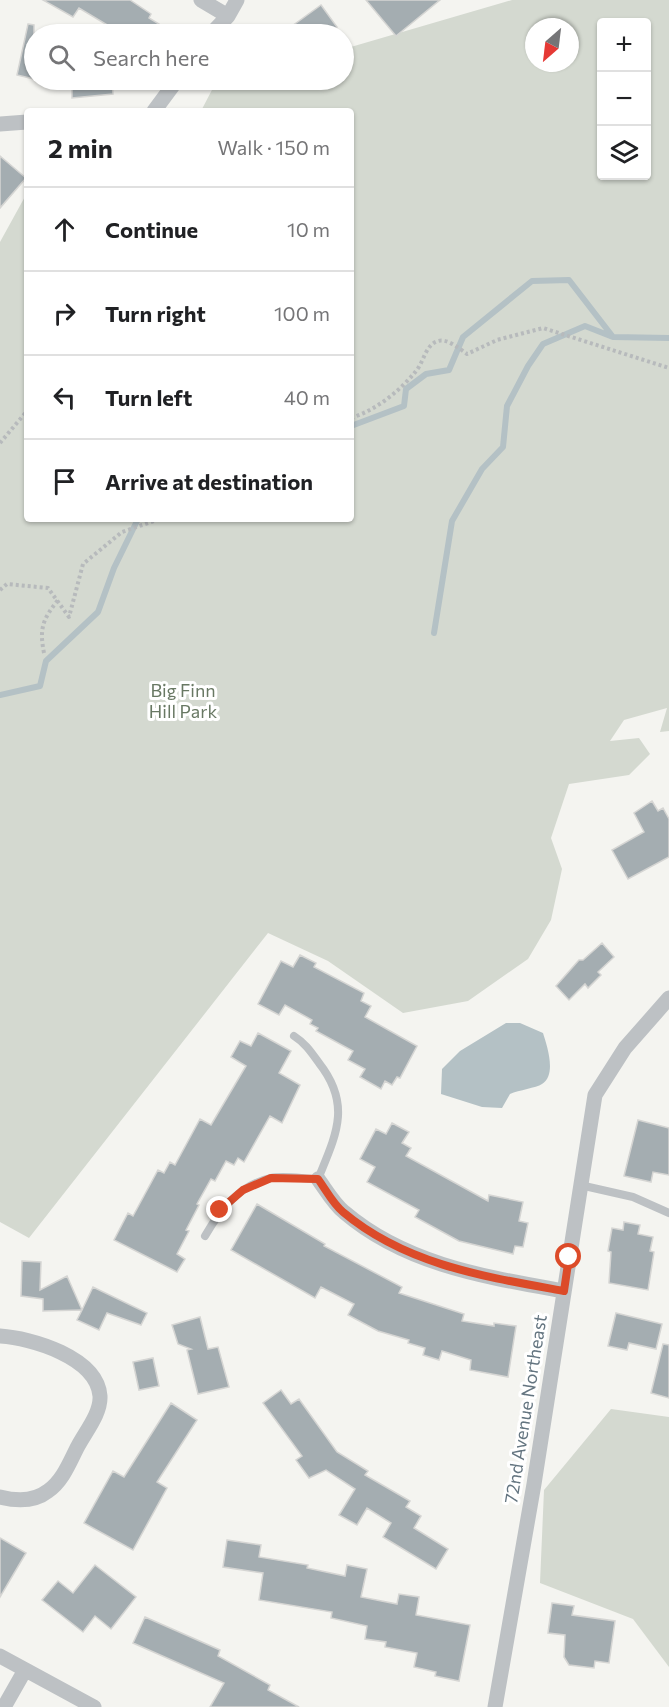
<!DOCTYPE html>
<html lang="en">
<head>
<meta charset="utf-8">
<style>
	:root { --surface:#fff; --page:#f6f6f6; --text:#202124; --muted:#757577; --line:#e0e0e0 }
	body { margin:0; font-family:Commissioner,sans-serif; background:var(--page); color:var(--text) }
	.controls { position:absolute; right:18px; top:18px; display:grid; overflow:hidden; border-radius:6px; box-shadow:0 2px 4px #0004 }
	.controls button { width:54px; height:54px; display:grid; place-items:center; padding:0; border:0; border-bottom:2px solid var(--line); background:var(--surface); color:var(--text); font:30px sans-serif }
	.compass { position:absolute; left:525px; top:18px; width:54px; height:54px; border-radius:50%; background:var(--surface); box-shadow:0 2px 4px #0004; rotate:208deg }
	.stop { position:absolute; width:18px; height:18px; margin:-14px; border:4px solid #dc4b29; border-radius:50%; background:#fff }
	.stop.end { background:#dc4b29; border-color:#fff; box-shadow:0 2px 6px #0008 }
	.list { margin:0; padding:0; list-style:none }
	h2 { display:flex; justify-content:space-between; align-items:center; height:78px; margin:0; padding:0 24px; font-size:26px }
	h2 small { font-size:20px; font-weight:400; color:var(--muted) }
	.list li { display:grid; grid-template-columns:39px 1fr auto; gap:18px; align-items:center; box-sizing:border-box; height:84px; padding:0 24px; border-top:2px solid var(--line) }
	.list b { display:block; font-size:22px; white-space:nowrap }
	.list em { font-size:20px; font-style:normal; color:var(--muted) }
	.icon { flex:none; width:33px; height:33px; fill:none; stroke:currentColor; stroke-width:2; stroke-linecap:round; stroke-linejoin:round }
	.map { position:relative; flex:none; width:669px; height:1707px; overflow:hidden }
	.search { position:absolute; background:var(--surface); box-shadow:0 2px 4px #0004; left:24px; top:24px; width:330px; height:66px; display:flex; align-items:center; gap:15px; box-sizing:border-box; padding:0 21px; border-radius:33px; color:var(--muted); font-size:22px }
	.panel { position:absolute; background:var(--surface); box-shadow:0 2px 4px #0004; left:24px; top:108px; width:330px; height:414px; border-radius:6px }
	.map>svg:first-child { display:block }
	.green { fill:#d4d9d0; fill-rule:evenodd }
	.water { fill:#b4c1c5 }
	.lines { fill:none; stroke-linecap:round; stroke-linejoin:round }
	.stream { stroke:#b4c1c5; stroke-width:6 }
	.building { fill:#a4adb1; stroke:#d5d5d3; stroke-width:1.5 }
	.path { stroke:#b7babc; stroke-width:4; stroke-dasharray:3 3; stroke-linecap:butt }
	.service { stroke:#bdc1c4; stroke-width:8 }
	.minor { stroke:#bdc1c4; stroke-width:15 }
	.route { stroke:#dc4b29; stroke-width:8 }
	.labels { text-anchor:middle; stroke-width:6; stroke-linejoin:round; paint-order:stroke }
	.park-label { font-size:18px; fill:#687863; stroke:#fff }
	.street-label { font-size:18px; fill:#647580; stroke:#fff }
</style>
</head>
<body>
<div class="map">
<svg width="669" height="1707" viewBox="0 0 669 1707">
	<rect width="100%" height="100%" fill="#f4f4f0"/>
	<path class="green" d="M 512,0 L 669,0 L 669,731 L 660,732 L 667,708 L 624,720 L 610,741 L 639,738 L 650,754 L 629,775 L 569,784 L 551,838 L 562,869 L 551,920 L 528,959 L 468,1001 L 403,1013 L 328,961 L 268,933 L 29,1238 L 0,1222 L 0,242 L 27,193 L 27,519 L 351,519 L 351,111 L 201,111 L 214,86 L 238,80 L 344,80 L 344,49 ZM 602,22 L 646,22 L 646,176 L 602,176 ZM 534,27 L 570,27 L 570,63 L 534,63 Z
		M 611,1409 L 669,1417 L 669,1667 L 633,1619 L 540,1583 L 544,1490 Z"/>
	<path class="water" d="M 506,1023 L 520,1023 L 543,1033 C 547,1046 557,1075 542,1084 C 536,1088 519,1090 510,1094 L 502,1108 L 482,1107 L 441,1094 L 442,1069 L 460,1051 Z"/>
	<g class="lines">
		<path class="stream" d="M 351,426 L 404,406 L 406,389 L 426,374 L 449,370 L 463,337 L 532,281 L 569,280 L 613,337 L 669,338
			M 434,633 L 452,521 L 482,469 L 503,447 L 507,406 L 528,366 L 543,344 L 585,326 L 613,337
			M 0,695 L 40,686 L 46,661 L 98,612 L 114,568 L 138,519"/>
	</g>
	<path class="building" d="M 43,0 L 130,0 L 151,14 L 149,18 L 159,24 L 154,34 L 104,34 L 109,26 L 79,8 L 73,17 Z
		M 366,0 L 440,0 L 396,36 Z
		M 321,5 L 337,27 L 327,34 L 281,34 Z
		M 28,24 L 34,25 L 34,79 L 17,75 Z
		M 72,80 L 112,80 L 113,94 L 72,98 Z
		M 0,156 L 26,178 L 0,208 Z
		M 652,801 L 658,811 L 663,808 L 669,819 L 669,857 L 628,879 L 612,850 L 644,832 L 634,813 Z
		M 602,943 L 614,957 L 598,972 L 601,975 L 588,988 L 585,984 L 569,1000 L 556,986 L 579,960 L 583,960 Z
		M 300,955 L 316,963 L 314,967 L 364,993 L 361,1001 L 371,1006 L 365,1017 L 417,1046 L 400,1078 L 397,1077 L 392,1085 L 385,1081 L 381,1089 L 360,1077 L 365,1069 L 348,1060 L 353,1051 L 316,1031 L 318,1028 L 310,1024 L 312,1020 L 285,1005 L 279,1015 L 258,1004 L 281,961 L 293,967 Z
		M 258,1033 L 291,1051 L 279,1073 L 300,1085 L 282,1123 L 270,1116 L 244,1162 L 238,1158 L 234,1165 L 226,1161 L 215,1181 L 211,1179 L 197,1204 L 199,1205 L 186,1230 L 189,1231 L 177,1254 L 185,1259 L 177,1272 L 114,1240 L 128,1213 L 133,1216 L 158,1170 L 164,1173 L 170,1162 L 175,1165 L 200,1119 L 211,1125 L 246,1066 L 231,1057 L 240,1041 L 251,1046 Z
		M 638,1120 L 669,1128 L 669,1175 L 653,1172 L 651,1182 L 624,1176 Z
		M 392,1123 L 409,1132 L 402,1143 L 411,1148 L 406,1156 L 488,1201 L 489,1195 L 523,1202 L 519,1221 L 528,1223 L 523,1247 L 515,1246 L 513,1254 L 459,1241 L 415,1217 L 419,1210 L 367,1182 L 375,1167 L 360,1159 L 376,1129 L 386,1134 Z
		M 257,1204 L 325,1244 L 324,1246 L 402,1287 L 399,1293 L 464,1314 L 462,1321 L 494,1326 L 494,1323 L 516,1326 L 508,1377 L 470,1370 L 471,1360 L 442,1351 L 439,1360 L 423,1355 L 425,1348 L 408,1343 L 409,1340 L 378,1331 L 348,1315 L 354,1304 L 321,1287 L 315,1298 L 231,1250 Z
		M 624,1222 L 640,1225 L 638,1234 L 653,1237 L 650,1251 L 654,1252 L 648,1290 L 609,1283 L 611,1252 L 608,1251 L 612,1228 L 623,1230 Z
		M 22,1261 L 41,1262 L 40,1290 L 67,1276 L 82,1310 L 93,1287 L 147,1313 L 141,1325 L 107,1313 L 99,1330 L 77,1320 L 82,1310 L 43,1311 L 43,1299 L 21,1296 Z
		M 616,1313 L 662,1324 L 656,1349 L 629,1343 L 627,1350 L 608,1346 Z
		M 200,1317 L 208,1349 L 218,1347 L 229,1387 L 198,1394 L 187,1350 L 191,1349 L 178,1344 L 172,1325 Z
		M 663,1344 L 669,1345 L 669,1398 L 651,1393 Z
		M 153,1358 L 159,1386 L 139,1390 L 133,1362 Z
		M 281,1390 L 291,1404 L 299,1399 L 337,1452 L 368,1471 L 365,1475 L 410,1501 L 406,1507 L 421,1516 L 414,1528 L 448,1549 L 436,1569 L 383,1537 L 391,1523 L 367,1508 L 357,1525 L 339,1515 L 355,1489 L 326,1470 L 309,1478 L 296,1460 L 302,1456 L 263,1403 Z
		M 171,1403 L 197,1420 L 157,1482 L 167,1488 L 133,1550 L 84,1523 L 113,1471 L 124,1477 Z
		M 0,1538 L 26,1553 L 0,1597 Z
		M 227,1540 L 261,1545 L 259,1557 L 308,1565 L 307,1568 L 345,1576 L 347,1565 L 367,1569 L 361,1597 L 397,1604 L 399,1594 L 419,1597 L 416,1615 L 470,1625 L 459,1681 L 435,1676 L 436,1672 L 414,1667 L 417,1653 L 385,1647 L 386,1642 L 365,1639 L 367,1626 L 331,1618 L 332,1612 L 259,1600 L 263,1573 L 223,1567 Z
		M 95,1565 L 136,1597 L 111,1629 L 95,1616 L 83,1632 L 42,1600 L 58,1581 L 73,1593 Z
		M 552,1603 L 574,1606 L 572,1615 L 615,1621 L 609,1663 L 595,1661 L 594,1668 L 569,1665 L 564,1657 L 565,1635 L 548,1633 Z
		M 145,1617 L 220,1650 L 218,1656 L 270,1685 L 268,1690 L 299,1707 L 210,1707 L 224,1683 L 133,1643 Z"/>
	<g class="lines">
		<path class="path" d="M 351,418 C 376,410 400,391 416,371 C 424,362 425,345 438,341 C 447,338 460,349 467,354 L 497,340 L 543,328 L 669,368
			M 0,443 L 27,411
			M 0,590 L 7,584 L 48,588 L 69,617 L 83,564 L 122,532 L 154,521 L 153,519
			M 44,653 C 39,628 43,619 58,600"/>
		<path class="service" d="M 580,1185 L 633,1197 L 669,1213
			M 205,1236 C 220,1210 239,1185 271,1178 C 284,1175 304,1179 318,1179 C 336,1135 352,1105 319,1063 C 311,1052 305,1043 294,1036"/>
		<path class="minor" d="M 201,0 L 228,16
			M 211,34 L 228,16 L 237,0
			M 154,111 L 177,80
			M 0,124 L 27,122
			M 318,1179 C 326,1190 334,1204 344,1212 C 406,1265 486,1277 564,1291
			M 0,1336 C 31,1338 97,1357 100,1396 C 101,1413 86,1431 78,1446 C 70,1461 63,1481 48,1491 C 34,1502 16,1501 0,1497
			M 0,1656 L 94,1707
			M 4,1707 L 25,1670
			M 495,1707 L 534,1484 L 595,1095 L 625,1048 L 669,998"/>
	</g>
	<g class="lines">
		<path class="route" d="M 220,1210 L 243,1190 L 271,1178 L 318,1179 C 326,1190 333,1204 343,1212 C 406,1265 486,1277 564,1291 L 569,1257"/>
	</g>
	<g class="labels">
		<g class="park-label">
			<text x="183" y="697">Big Finn<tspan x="183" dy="21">Hill Park</tspan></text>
		</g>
		<g class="street-label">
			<text transform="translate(526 1409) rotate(-81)" y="6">72nd Avenue Northeast</text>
		</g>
	</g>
</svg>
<div class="controls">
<button>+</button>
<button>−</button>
<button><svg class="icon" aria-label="layers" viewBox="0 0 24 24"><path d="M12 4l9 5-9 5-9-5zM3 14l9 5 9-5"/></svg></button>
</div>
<svg class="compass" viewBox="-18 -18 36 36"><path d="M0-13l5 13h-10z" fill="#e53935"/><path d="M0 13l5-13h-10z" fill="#757577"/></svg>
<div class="stop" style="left:569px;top:1257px"></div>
<div class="stop end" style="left:220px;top:1210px"></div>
<div class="search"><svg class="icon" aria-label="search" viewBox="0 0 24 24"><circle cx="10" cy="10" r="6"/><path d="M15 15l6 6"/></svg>Search here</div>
<section class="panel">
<h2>2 min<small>Walk · 150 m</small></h2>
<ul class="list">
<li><svg class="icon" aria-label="ahead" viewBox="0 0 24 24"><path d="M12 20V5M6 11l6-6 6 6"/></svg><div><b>Continue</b></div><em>10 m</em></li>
<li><svg class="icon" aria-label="right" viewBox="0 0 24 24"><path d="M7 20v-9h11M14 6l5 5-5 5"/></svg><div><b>Turn right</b></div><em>100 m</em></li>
<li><svg class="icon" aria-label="left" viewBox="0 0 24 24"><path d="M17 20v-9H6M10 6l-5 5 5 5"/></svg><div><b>Turn left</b></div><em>40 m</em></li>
<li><svg class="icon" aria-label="arrive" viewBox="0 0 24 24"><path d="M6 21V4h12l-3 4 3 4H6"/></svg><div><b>Arrive at destination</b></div></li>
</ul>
</section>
</div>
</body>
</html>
